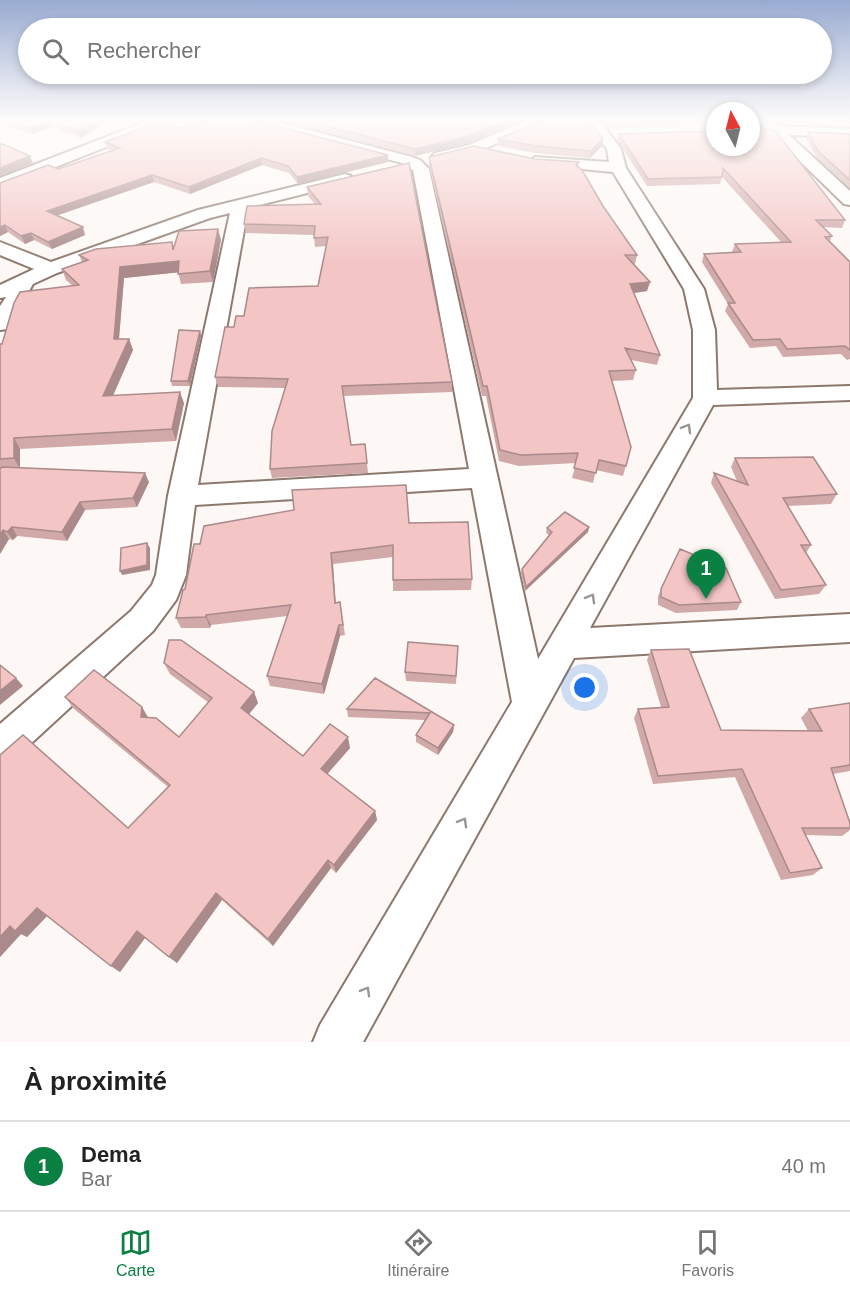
<!DOCTYPE html>
<html lang="fr">
<head>
<meta charset="utf-8">
<style>
	:root { --surface:#fff; --page:#f2f2f2; --text:#222; --muted:#767676; --line:#e0e0e0; --accent:#0b8043 }
	body { margin:0; font-family:Helvetica,sans-serif; background:var(--page); color:var(--text) }
	.compass { position:absolute; left:706px; top:102px; width:54px; height:54px; border-radius:50%; background:var(--surface); box-shadow:0 3px 9px #0003; rotate:353deg }
	.you { position:absolute; left:585px; top:688px; width:21px; height:21px; margin:-15px; border:4px solid #fff; border-radius:50%; background:#1a73e8; box-shadow:0 0 0 9px #1a73e833 }
	.badge { display:grid; place-items:center; width:39px; height:39px; border-radius:50%; background:var(--accent); color:#fff; font-size:20px; font-weight:700 }
	.pin { position:absolute; translate:-50% -50px; filter:drop-shadow(0 2px 3px #0008) }
	.pin::after { content:''; position:absolute; top:32px; width:21px; height:18px; background:inherit; clip-path:polygon(0 0,100% 0,50% 100%) }
	.list { margin:0; padding:0; list-style:none }
	h2 { display:flex; justify-content:space-between; align-items:center; height:78px; margin:0; padding:0 24px; font-size:26px }
	h2 small { font-size:20px; font-weight:400; color:var(--muted) }
	.list li { display:grid; grid-template-columns:39px 1fr auto; gap:18px; align-items:center; box-sizing:border-box; height:90px; padding:0 24px; border-top:2px solid var(--line) }
	.list b { display:block; font-size:22px; white-space:nowrap }
	.list p { margin:0; font-size:20px; white-space:nowrap; color:var(--muted) }
	.list em { font-size:20px; font-style:normal; color:var(--muted) }
	.icon { flex:none; width:33px; height:33px; fill:none; stroke:currentColor; stroke-width:2; stroke-linecap:round; stroke-linejoin:round }
	.map { position:relative; flex:none; width:850px; height:1042px; overflow:hidden }
	.search { position:absolute; background:var(--surface); box-shadow:0 3px 9px #0003; left:18px; right:18px; top:18px; height:66px; display:flex; align-items:center; gap:15px; box-sizing:border-box; padding:0 21px; border-radius:33px; color:var(--muted); font-size:22px }
	.sheet { height:168px; background:var(--surface) }
	nav { display:flex; justify-content:space-around; align-items:center; box-sizing:border-box; height:84px; border-top:2px solid var(--line); background:var(--surface); font-size:16px; color:var(--muted) }
	nav a { display:grid; justify-items:center; gap:3px }
	nav .on { color:var(--accent) }
	.map>svg:first-child { display:block }
	.lines { fill:none; stroke-linecap:round; stroke-linejoin:round }
	.street-casing { stroke:#8d786d; stroke-width:4 }
	.street { fill:#fff; fill-rule:evenodd }
	.wall { fill:#d1a9a9 }
	.shaded-wall { fill:#aa8a8a }
	.building { fill:#f3c5c5; stroke:#aa8a8a; stroke-width:1.5 }
	.oneway { stroke:#999693 }
</style>
</head>
<body>
<div class="map">
<svg width="850" height="1042" viewBox="0 0 850 1042">
	<rect width="100%" height="100%" fill="#fdf8f5"/>
	<g class="lines">
		<defs>
			<path id="street" d="M 150,120 L 169,120 L 167,123 L 0,189 L 0,178 Z
				M 249,120 L 271,120 L 412,157 L 420,160 L 429,169 L 538,659 L 693,398 L 693,330 L 684,289 L 613,172 L 540,165 L 532,160 L 535,157 L 609,162 L 607,149 L 585,120 L 599,120 L 621,149 L 626,168 L 704,289 L 715,330 L 717,390 L 850,386 L 850,400 L 713,405 L 590,628 L 850,614 L 850,642 L 574,658 L 363,1042 L 313,1042 L 320,1025 L 512,702 L 472,488 L 195,505 L 186,575 L 176,600 L 153,631 L 13,760 L 0,766 L 0,724 L 131,611 L 152,585 L 156,575 L 168,496 L 230,213 L 210,218 L 57,273 L 33,284 L 8,329 L 0,330 L 0,306 L 6,297 L 0,298 L 0,285 L 34,269 L 0,255 L 0,242 L 51,262 L 198,210 L 345,174 L 351,176 L 353,179 L 351,182 L 248,208 L 198,485 L 469,469 L 413,170 L 402,163 L 251,123 Z
				M 528,120 L 546,120 L 544,123 L 479,151 L 440,161 L 432,156 L 435,153 L 469,145 Z
				M 760,120 L 774,120 L 779,126 L 850,129 L 850,137 L 789,135 L 850,191 L 850,205 L 844,204 L 772,134 L 760,133 L 758,130 L 764,126 Z"/>
		</defs>
		<use href="#street" class="street-casing"/>
		<use href="#street" class="street"/>
	</g>
	<path class="wall" d="M 0,120 L 110,120 L 81,138 L 53,127 L 32,134 L 0,124 Z
		M 279,120 L 523,120 L 468,143 L 415,156 Z
		M 601,120 L 715,120 L 715,125 L 608,128 Z
		M 762,120 L 760,126 L 845,220 L 842,228 L 823,227 L 832,236 L 830,241 L 850,262 L 850,359 L 847,360 L 841,354 L 783,357 L 776,346 L 750,348 L 725,311 L 728,304 L 702,262 L 704,254 L 733,253 L 732,252 L 735,244 L 782,243 L 722,177 L 720,184 L 647,186 L 617,140 L 619,134 L 715,131 Z
		M 796,120 L 850,120 L 850,127 L 799,125 Z
		M 180,128 L 388,162 L 298,184 L 289,173 L 262,165 L 190,194 L 154,182 L 57,215 L 85,235 L 52,249 L 34,240 L 25,244 L 8,232 L 0,236 L 0,183 L 58,169 L 112,151 L 107,149 L 105,142 Z
		M 808,132 L 850,134 L 850,188 L 816,157 L 806,138 Z
		M 498,139 L 603,139 L 602,146 L 590,158 L 535,153 L 498,146 Z
		M 429,157 L 535,159 L 579,162 L 578,167 L 603,206 L 637,255 L 635,264 L 634,265 L 647,291 L 634,293 L 660,355 L 657,365 L 631,360 L 636,370 L 633,380 L 612,381 L 631,447 L 623,476 L 596,470 L 593,483 L 572,478 L 576,463 L 519,466 L 499,461 L 486,396 L 482,396 L 429,165 Z
		M 409,163 L 452,382 L 452,392 L 343,396 L 351,445 L 365,444 L 368,473 L 272,478 L 270,469 L 285,388 L 218,387 L 215,377 L 234,327 L 244,316 L 318,286 L 326,246 L 315,247 L 314,235 L 246,233 L 244,224 L 315,204 L 308,196 L 307,187 Z
		M 218,229 L 221,240 L 213,282 L 181,284 L 178,272 L 124,278 L 119,339 L 129,339 L 133,350 L 113,395 L 184,403 L 176,441 L 20,449 L 20,468 L 149,482 L 137,507 L 85,510 L 67,541 L 17,536 L 13,540 L 9,539 L 0,554 L 0,344 L 2,344 L 73,286 L 66,280 L 62,269 L 82,262 L 79,255 L 172,242 L 174,248 Z
		M 200,331 L 201,336 L 190,386 L 172,386 L 171,381 Z
		M 735,458 L 837,494 L 831,504 L 788,506 L 811,545 L 806,553 L 826,585 L 819,594 L 775,599 L 711,483 L 714,473 L 737,481 L 731,467 Z
		M 409,523 L 472,579 L 471,590 L 393,591 L 393,557 L 333,564 L 336,603 L 340,602 L 345,635 L 340,636 L 324,694 L 270,686 L 267,676 L 287,616 L 211,625 L 210,628 L 181,628 L 176,618 L 183,590 Z
		M 589,527 L 588,532 L 525,591 L 521,573 L 522,569 L 549,535 L 546,533 L 547,528 Z
		M 680,549 L 741,602 L 737,610 L 676,613 L 658,605 L 658,596 Z
		M 458,646 L 456,684 L 406,681 L 405,672 Z
		M 651,650 L 721,730 L 808,731 L 801,718 L 809,709 L 850,703 L 850,771 L 833,774 L 850,823 L 850,830 L 842,836 L 806,835 L 822,868 L 813,875 L 781,880 L 735,777 L 653,784 L 634,718 L 638,709 L 661,707 L 647,660 Z
		M 164,663 L 254,692 L 258,703 L 249,714 L 303,756 L 350,748 L 327,774 L 375,811 L 377,820 L 336,873 L 331,868 L 273,946 L 222,900 L 177,963 L 145,938 L 120,972 L 111,966 L 47,916 L 27,937 L 21,934 L 0,957 L 0,755 L 128,828 L 168,787 L 73,708 L 65,697 L 142,707 L 148,717 L 179,737 L 209,703 L 170,674 Z
		M 375,678 L 454,725 L 453,732 L 438,755 L 416,742 L 416,735 L 425,720 L 348,717 L 347,709 Z"/>
	<path class="shaded-wall" d="M 51,120 L 53,127 L 32,134 L 30,128 Z
		M 97,120 L 110,120 L 81,138 L 78,131 Z
		M 508,120 L 523,120 L 468,143 L 415,156 L 415,149 Z
		M 603,139 L 602,146 L 590,158 L 591,151 Z
		M 388,155 L 388,162 L 298,184 L 297,177 Z
		M 30,156 L 33,163 L 0,176 L 0,168 Z
		M 261,158 L 262,165 L 190,194 L 189,187 Z
		M 152,175 L 154,182 L 50,218 L 47,211 Z
		M 5,225 L 8,232 L 0,236 L 0,227 Z
		M 83,227 L 85,235 L 52,249 L 48,242 Z
		M 218,229 L 221,240 L 213,282 L 210,271 Z
		M 31,233 L 34,240 L 25,244 L 21,236 Z
		M 179,261 L 182,272 L 124,278 L 118,350 L 114,339 L 120,267 Z
		M 650,282 L 647,291 L 627,294 L 630,284 Z
		M 200,331 L 201,336 L 190,386 L 188,381 Z
		M 129,339 L 133,350 L 108,407 L 103,396 Z
		M 180,392 L 184,403 L 176,441 L 172,429 Z
		M 14,438 L 20,449 L 20,469 L 14,458 Z
		M 145,473 L 149,482 L 137,507 L 133,498 Z
		M 80,502 L 85,510 L 67,541 L 62,532 Z
		M 12,527 L 17,536 L 13,540 L 7,532 Z
		M 589,527 L 588,532 L 525,591 L 526,587 Z
		M 3,530 L 9,539 L 0,554 L 0,535 Z
		M 147,543 L 150,548 L 150,570 L 122,575 L 120,571 Z
		M 331,553 L 333,564 L 336,614 L 335,603 Z
		M 206,615 L 211,625 L 210,628 L 206,617 Z
		M 339,625 L 340,636 L 324,694 L 322,684 Z
		M 16,678 L 23,686 L 0,705 L 0,691 Z
		M 254,692 L 258,703 L 245,719 L 241,708 Z
		M 142,707 L 148,718 L 141,717 Z
		M 454,725 L 453,732 L 438,755 L 438,748 Z
		M 348,737 L 350,748 L 323,779 L 321,769 Z
		M 375,811 L 377,820 L 336,873 L 334,865 Z
		M 328,860 L 331,868 L 273,946 L 268,939 Z
		M 216,893 L 222,900 L 177,963 L 169,957 Z
		M 37,908 L 48,915 L 27,937 L 21,934 L 0,957 L 0,937 L 10,926 Z
		M 137,931 L 145,938 L 120,972 L 111,966 Z"/>
	<path class="building" d="M 6,120 L 97,120 L 78,131 L 51,120 L 30,128 Z
		M 206,120 L 253,120 L 388,155 L 297,177 L 288,166 L 261,158 L 189,187 L 152,175 L 47,211 L 83,227 L 48,242 L 31,233 L 21,236 L 5,225 L 0,227 L 0,183 L 48,165 L 58,169 L 120,148 L 105,142 L 151,125 L 160,122 L 180,128 Z
		M 303,120 L 508,120 L 469,136 L 415,149 Z
		M 543,120 L 588,120 L 603,139 L 591,151 L 536,146 L 498,139 Z
		M 608,120 L 662,120 L 609,121 Z
		M 751,120 L 762,120 L 758,123 L 760,128 L 773,130 L 777,133 L 845,220 L 816,220 L 832,236 L 825,237 L 850,262 L 850,350 L 845,346 L 787,349 L 780,339 L 753,340 L 728,303 L 735,303 L 704,254 L 741,252 L 735,244 L 791,242 L 723,168 L 722,177 L 648,179 L 619,134 L 715,131 L 715,147 L 751,147 Z
		M 811,120 L 850,120 L 850,122 Z
		M 808,132 L 850,134 L 850,180 L 818,151 Z
		M 0,143 L 30,156 L 0,168 Z
		M 474,146 L 535,159 L 579,162 L 576,165 L 582,170 L 603,206 L 637,255 L 625,255 L 650,282 L 630,284 L 660,355 L 625,348 L 636,370 L 609,371 L 631,447 L 626,466 L 599,460 L 596,473 L 574,468 L 578,453 L 521,455 L 500,450 L 487,386 L 483,386 L 429,157 Z
		M 409,163 L 452,382 L 342,386 L 351,445 L 365,444 L 367,463 L 270,469 L 272,431 L 288,379 L 215,377 L 225,327 L 234,327 L 236,316 L 244,316 L 249,288 L 318,286 L 328,237 L 314,238 L 315,226 L 244,224 L 247,206 L 321,204 L 307,187 Z
		M 218,229 L 210,271 L 178,274 L 179,261 L 120,267 L 114,339 L 129,339 L 103,396 L 180,392 L 172,429 L 14,438 L 14,458 L 0,459 L 0,344 L 2,344 L 14,303 L 20,292 L 79,285 L 62,269 L 88,260 L 79,255 L 96,249 L 172,242 L 173,250 L 179,231 Z
		M 179,330 L 200,331 L 188,381 L 171,381 Z
		M 813,457 L 837,494 L 783,498 L 811,545 L 801,545 L 826,585 L 781,590 L 714,473 L 748,485 L 735,458 Z
		M 2,467 L 145,473 L 133,498 L 80,502 L 62,532 L 12,527 L 7,532 L 3,530 L 0,535 L 0,469 Z
		M 406,485 L 409,523 L 468,522 L 472,579 L 393,580 L 393,545 L 331,553 L 335,603 L 340,602 L 343,625 L 339,625 L 322,684 L 267,676 L 291,605 L 206,615 L 206,617 L 176,618 L 183,590 L 185,589 L 194,544 L 200,544 L 204,526 L 294,510 L 292,490 Z
		M 565,512 L 589,527 L 526,587 L 522,569 L 552,532 L 547,528 Z
		M 147,543 L 147,565 L 120,571 L 121,548 Z
		M 680,549 L 726,568 L 741,602 L 679,605 L 661,597 L 661,589 Z
		M 169,640 L 181,640 L 254,692 L 241,708 L 303,756 L 330,724 L 348,737 L 321,769 L 375,811 L 334,865 L 328,860 L 268,939 L 216,893 L 169,957 L 137,931 L 111,966 L 37,908 L 15,931 L 10,926 L 0,937 L 0,755 L 23,735 L 128,828 L 170,785 L 65,697 L 94,670 L 142,707 L 141,717 L 156,718 L 179,737 L 212,698 L 164,663 Z
		M 408,642 L 458,646 L 456,676 L 405,672 Z
		M 689,649 L 721,730 L 822,731 L 809,709 L 850,703 L 850,765 L 831,768 L 850,823 L 850,828 L 802,828 L 822,868 L 790,873 L 742,769 L 658,776 L 638,709 L 669,707 L 651,650 Z
		M 0,665 L 16,678 L 0,691 Z
		M 375,678 L 454,725 L 438,748 L 416,735 L 430,713 L 347,709 Z"/>
	<defs><path id="oneway-chevron" d="M-2-3.5L2.5 0L-2 3.5" fill="none" stroke-width="1.6" stroke-linecap="round" stroke-linejoin="round" transform="scale(1.5)"/></defs>
	<g class="oneway">
		<use href="#oneway-chevron" transform="translate(687 428) rotate(-60)"/>
		<use href="#oneway-chevron" transform="translate(591 598) rotate(-60)"/>
		<use href="#oneway-chevron" transform="translate(463 822) rotate(-60)"/>
		<use href="#oneway-chevron" transform="translate(366 991) rotate(-60)"/>
	</g>
	<linearGradient id="sky" x2="0" y2="1"><stop stop-color="#99abd2"/><stop offset="0.45" stop-color="#fefcfa"/><stop offset="1" stop-color="#fefcfa" stop-opacity="0"/></linearGradient>
	<rect width="850" height="266" fill="url(#sky)"/>
</svg>
<svg class="compass" viewBox="-18 -18 36 36"><path d="M0-13l5 13h-10z" fill="#e53935"/><path d="M0 13l5-13h-10z" fill="#767676"/></svg>
<div class="you"></div>
<div class="pin badge" style="left:706px;top:599px">1</div>
<div class="search"><svg class="icon" aria-label="search" viewBox="0 0 24 24"><circle cx="10" cy="10" r="6"/><path d="M15 15l6 6"/></svg>Rechercher</div>
</div>
<section class="sheet">
<h2>À proximité<small></small></h2>
<ul class="list">
<li><span class="badge">1</span><div><b>Dema</b><p>Bar</p></div><em>40 m</em></li>
</ul>
</section>
<nav>
<a class="on"><svg class="icon" aria-label="map" viewBox="0 0 24 24"><path d="M3 6l6-2 6 2 6-2v14l-6 2-6-2-6 2zM9 4v14M15 6v14"/></svg>Carte</a>
<a><svg class="icon" aria-label="directions" viewBox="0 0 24 24"><path d="M12 3l9 9-9 9-9-9zM9 14v-3h6M13 9l2 2-2 2"/></svg>Itinéraire</a>
<a><svg class="icon" aria-label="saved" viewBox="0 0 24 24"><path d="M7 4h10v16l-5-4-5 4z"/></svg>Favoris</a>
</nav>
</body>
</html>
